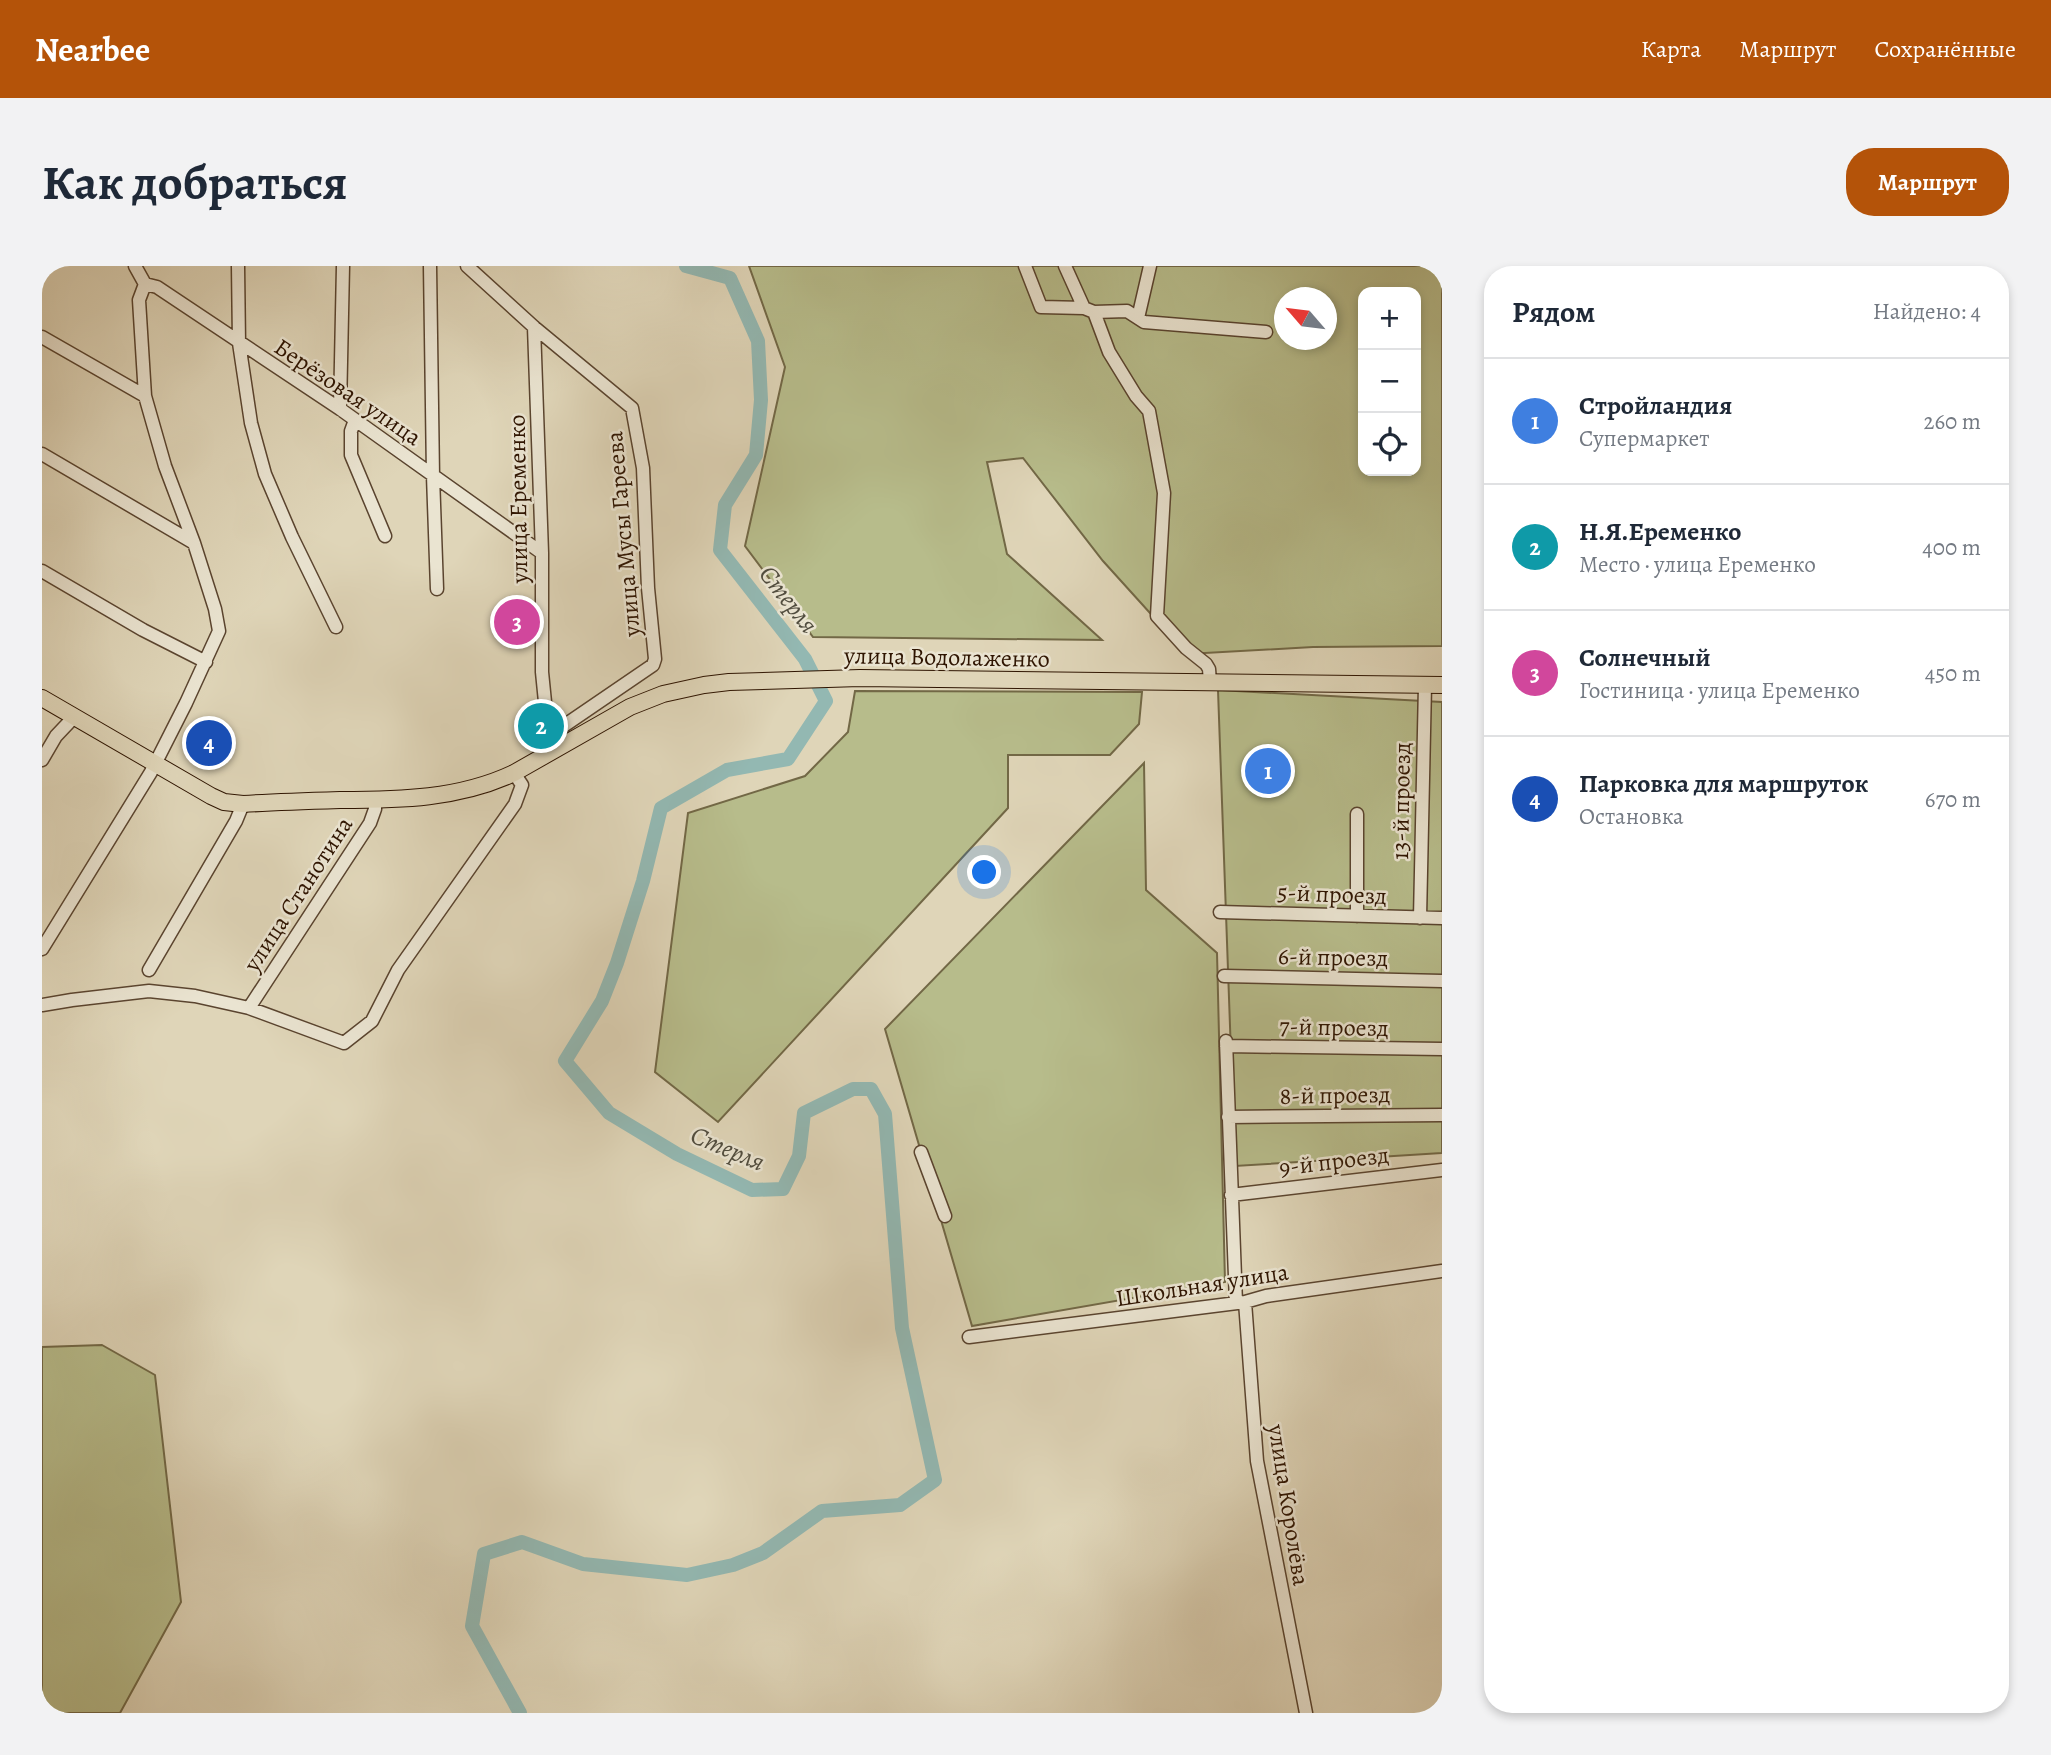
<!DOCTYPE html>
<html lang="ru">
<head>
<meta charset="utf-8">
<style>
	:root { --surface:#fff; --page:#f2f2f3; --text:#1f2937; --muted:#747a83; --line:#e0e1e3; --accent:#b45309 }
	body { margin:0; font-family:Alegreya,serif; background:var(--page); color:var(--text) }
	.controls { position:absolute; right:21px; top:21px; display:grid; overflow:hidden; border-radius:14px; box-shadow:0 4px 10px #0003 }
	.controls button { width:63px; height:63px; display:grid; place-items:center; padding:0; border:0; border-bottom:2px solid var(--line); background:var(--surface); color:var(--text); font:35px sans-serif }
	.compass { position:absolute; left:1232px; top:21px; width:63px; height:63px; border-radius:50%; background:var(--surface); box-shadow:0 4px 10px #0003; rotate:298deg }
	.you { position:absolute; left:943px; top:607px; width:24px; height:24px; margin:-18px; border:5px solid #fff; border-radius:50%; background:#1a73e8; box-shadow:0 0 0 10px #1a73e833 }
	.badge { display:grid; place-items:center; width:46px; height:46px; border-radius:50%; background:var(--accent); color:#fff; font-size:23px; font-weight:700 }
	.pin { position:absolute; translate:-50% -50%; border:4px solid #fff; box-shadow:0 2px 7px #0006 }
	.list { margin:0; padding:0; list-style:none }
	h2 { display:flex; justify-content:space-between; align-items:center; height:91px; margin:0; padding:0 28px; font-size:30px }
	h2 small { font-size:23px; font-weight:400; color:var(--muted) }
	.list li { display:grid; grid-template-columns:46px 1fr auto; gap:21px; align-items:center; box-sizing:border-box; height:126px; padding:0 28px; border-top:2px solid var(--line) }
	.list b { display:block; font-size:26px; white-space:nowrap }
	.list p { margin:0; font-size:23px; white-space:nowrap; color:var(--muted) }
	.list em { font-size:23px; font-style:normal; color:var(--muted) }
	.icon { flex:none; width:38px; height:38px; fill:none; stroke:currentColor; stroke-width:2; stroke-linecap:round; stroke-linejoin:round }
	.map { position:relative; flex:none; width:1400px; height:1447px; overflow:hidden; border-radius:28px }
	header { display:flex; align-items:center; gap:42px; box-sizing:border-box; height:98px; padding:0 35px; background:var(--accent); color:#fff }
	header strong { font-size:33px }
	nav { display:flex; gap:38px; margin-inline-start:auto; font-size:24px }
	.intro { display:flex; align-items:center; justify-content:space-between; box-sizing:border-box; height:168px; padding:0 42px }
	h1 { margin:0; font-size:49px }
	.button { padding:18px 32px; border-radius:28px; background:var(--accent); color:#fff; font-size:24px; font-weight:700 }
	main { display:flex; gap:42px; padding:0 42px }
	aside { flex:1; background:var(--surface); border-radius:28px; box-shadow:0 4px 10px #0003 }
	.map>svg:first-child { display:block }
	.green { fill:#b7bc8b; stroke:#726846; stroke-width:2; fill-rule:evenodd }
	.lines { fill:none; stroke-linecap:round; stroke-linejoin:round }
	.river { stroke:#93b8b2; stroke-width:14 }
	.minor-casing { stroke:#5a442f; stroke-width:15 }
	.major-casing { stroke:#2e1401; stroke-width:18 }
	.minor { stroke:#eae4d1; stroke-width:12 }
	.major { stroke:#dfd5b8; stroke-width:16 }
	.labels { text-anchor:middle; stroke-width:5; stroke-linejoin:round; paint-order:stroke }
	.street-label { font-size:24px; fill:#2e1401; stroke:#eae4d1 }
	.water-label { font-size:26px; font-style:italic; fill:#514d3f; stroke:#eae4d1 }
</style>
</head>
<body>
<header>
<strong>Nearbee</strong>
<nav><a>Карта</a><a>Маршрут</a><a>Сохранённые</a></nav>
</header>
<div class="intro"><h1>Как добраться</h1><a class="button">Маршрут</a></div>
<main>
<div class="map">
<svg width="1400" height="1447" viewBox="0 0 1400 1447">
	<rect width="100%" height="100%" fill="#dfd5b8"/>
	<filter id="stains"><feTurbulence type="fractalNoise" baseFrequency=".00286" numOctaves="4"/><feColorMatrix values="0 0 0 0 .2 0 0 0 0 .09 0 0 0 0 .02 0 0 0 .5 -.17"/></filter>
	<radialGradient id="worn" r=".72"><stop offset=".6" stop-color="#630" stop-opacity="0"/><stop offset="1" stop-color="#630" stop-opacity=".3"/></radialGradient>
	<path class="green" d="M 707,0 L 1400,0 L 1400,380 L 1271,381 L 1145,388 L 1061,295 L 981,192 L 945,196 L 965,288 L 1060,374 L 771,371 L 703,280 L 743,101 ZM 1321,26 L 1374,26 L 1374,205 L 1321,205 ZM 1242,32 L 1284,32 L 1284,74 L 1242,74 Z
		M 1176,424 L 1400,436 L 1400,887 L 1193,900 Z
		M 813,425 L 1100,426 L 1097,458 L 1068,489 L 966,489 L 966,542 L 676,856 L 613,806 L 646,547 L 763,510 L 806,466 Z
		M 1102,497 L 1104,624 L 1175,687 L 1183,1016 L 930,1060 L 843,763 Z
		M 60,1079 L 113,1109 L 139,1336 L 78,1447 L 0,1447 L 0,1081 Z"/>
	<g class="lines">
		<path class="river" d="M 478,1447 L 430,1360 L 442,1288 L 480,1276 L 541,1298 L 645,1309 L 691,1299 L 721,1287 L 780,1245 L 858,1239 L 893,1214 L 860,1062 L 843,848 L 829,823 L 811,823 L 762,847 L 757,890 L 741,923 L 710,924 L 635,888 L 567,847 L 523,795 L 560,735 L 575,697 L 601,615 L 619,542 L 685,504 L 746,493 L 784,435 L 763,393 L 678,284 L 683,239 L 714,189 L 719,134 L 716,75 L 688,12 L 644,0"/>
		<defs>
			<path id="minor" d="M 93,0 L 103,18
				M 196,0 L 197,77 L 209,157 L 223,208 L 250,271 L 294,361
				M 388,0 L 391,210 L 395,323
				M 425,0 L 492,61 L 590,142 L 601,202 L 606,322 L 613,393 L 611,399 L 507,470
				M 983,0 L 999,41 L 1042,42
				M 1023,0 L 1042,42 L 1052,46 L 1085,45 L 1102,56 L 1224,66
				M 103,18 L 115,21 L 298,143 L 500,287
				M 1052,46 L 1067,86 L 1094,130 L 1107,145 L 1122,227 L 1115,350 L 1144,382 L 1164,398 L 1167,403 L 1168,416
				M 1096,52 L 1108,0
				M 492,61 L 500,287 L 500,406 L 507,476
				M 0,71 L 103,130
				M 298,143 L 301,0
				M 313,154 L 309,165 L 309,189 L 343,270
				M 0,188 L 152,277
				M 0,305 L 101,364 L 164,396
				M 0,494 L 14,470 L 32,451
				M 1178,646 L 1400,652
				M 1315,650 L 1315,548
				M 1378,652 L 1383,419
				M 0,683 L 109,506 L 144,437 L 177,365 L 173,343 L 152,277 L 123,200 L 103,130 L 97,34 L 103,18
				M 107,704 L 194,555 L 201,538
				M 1182,710 L 1400,715
				M 0,739 L 30,734 L 107,725 L 153,730 L 207,742 L 302,777 L 330,755 L 356,704 L 473,538 L 480,519 L 472,507
				M 207,742 L 328,557 L 333,543 L 333,534
				M 1184,775 L 1194,1037
				M 1184,780 L 1400,783
				M 1186,851 L 1400,849
				M 879,886 L 903,950
				M 1189,929 L 1400,904
				M 1203,1036 L 1215,1195 L 1264,1447
				M 927,1071 L 1203,1036 L 1224,1030 L 1400,1005"/>
			<path id="major" d="M 0,432 L 169,530 L 182,536 L 201,538 C 233,536 265,535 298,534 C 358,534 417,533 472,507 L 588,441 L 621,428 L 662,419 L 687,416 L 818,412 L 1400,419"/>
		</defs>
		<use href="#minor" class="minor-casing"/>
		<use href="#major" class="major-casing"/>
		<use href="#minor" class="minor"/>
		<use href="#major" class="major"/>
	</g>
	<g class="labels">
		<g class="street-label">
			<text transform="translate(306 126) rotate(34)" y="8">Берёзовая улица</text>
			<text transform="translate(476 233) rotate(-91)" y="8">улица Еременко</text>
			<text transform="translate(581 268) rotate(-95)" y="8">улица Мусы Гареева</text>
			<text transform="translate(905 391) rotate(1)" y="8">улица Водолаженко</text>
			<text transform="translate(1359 535) rotate(-89)" y="8">13-й проезд</text>
			<text transform="translate(256 628) rotate(-57)" y="8">улица Станотина</text>
			<text transform="translate(1290 628) rotate(2)" y="8">5-й проезд</text>
			<text transform="translate(1291 691) rotate(1)" y="8">6-й проезд</text>
			<text transform="translate(1292 761) rotate(1)" y="8">7-й проезд</text>
			<text transform="translate(1293 829) rotate(-1)" y="8">8-й проезд</text>
			<text transform="translate(1292 895) rotate(-7)" y="8">9-й проезд</text>
			<text transform="translate(1160 1019) rotate(-9)" y="8">Школьная улица</text>
			<text transform="translate(1247 1239) rotate(81)" y="8">улица Королёва</text>
		</g>
		<g class="water-label">
			<text transform="translate(747 333) rotate(52)" y="9">Стерля</text>
			<text transform="translate(686 882) rotate(23)" y="9">Стерля</text>
		</g>
	</g>
	<rect width="100%" height="100%" filter="url(#stains)"/>
	<rect width="100%" height="100%" fill="url(#worn)"/>
</svg>
<div class="controls">
<button>+</button>
<button>−</button>
<button><svg class="icon" aria-label="locate" viewBox="0 0 24 24"><circle cx="12" cy="12" r="6"/><path d="M12 2v4M12 18v4M2 12h4M18 12h4"/></svg></button>
</div>
<svg class="compass" viewBox="-18 -18 36 36"><path d="M0-13l5 13h-10z" fill="#e53935"/><path d="M0 13l5-13h-10z" fill="#747a83"/></svg>
<div class="you"></div>
<div class="pin badge" style="left:1226px;top:505px;background:#3f7fe0">1</div>
<div class="pin badge" style="left:499px;top:460px;background:#0f9aa8">2</div>
<div class="pin badge" style="left:475px;top:356px;background:#d1479c">3</div>
<div class="pin badge" style="left:167px;top:477px;background:#1a4fb4">4</div>
</div>
<aside>
<h2>Рядом<small>Найдено: 4</small></h2>
<ul class="list">
<li><span class="badge" style="background:#3f7fe0">1</span><div><b>Стройландия</b><p>Супермаркет</p></div><em>260 m</em></li>
<li><span class="badge" style="background:#0f9aa8">2</span><div><b>Н.Я.Еременко</b><p>Место · улица Еременко</p></div><em>400 m</em></li>
<li><span class="badge" style="background:#d1479c">3</span><div><b>Солнечный</b><p>Гостиница · улица Еременко</p></div><em>450 m</em></li>
<li><span class="badge" style="background:#1a4fb4">4</span><div><b>Парковка для маршруток</b><p>Остановка</p></div><em>670 m</em></li>
</ul>
</aside>
</main>
</body>
</html>
